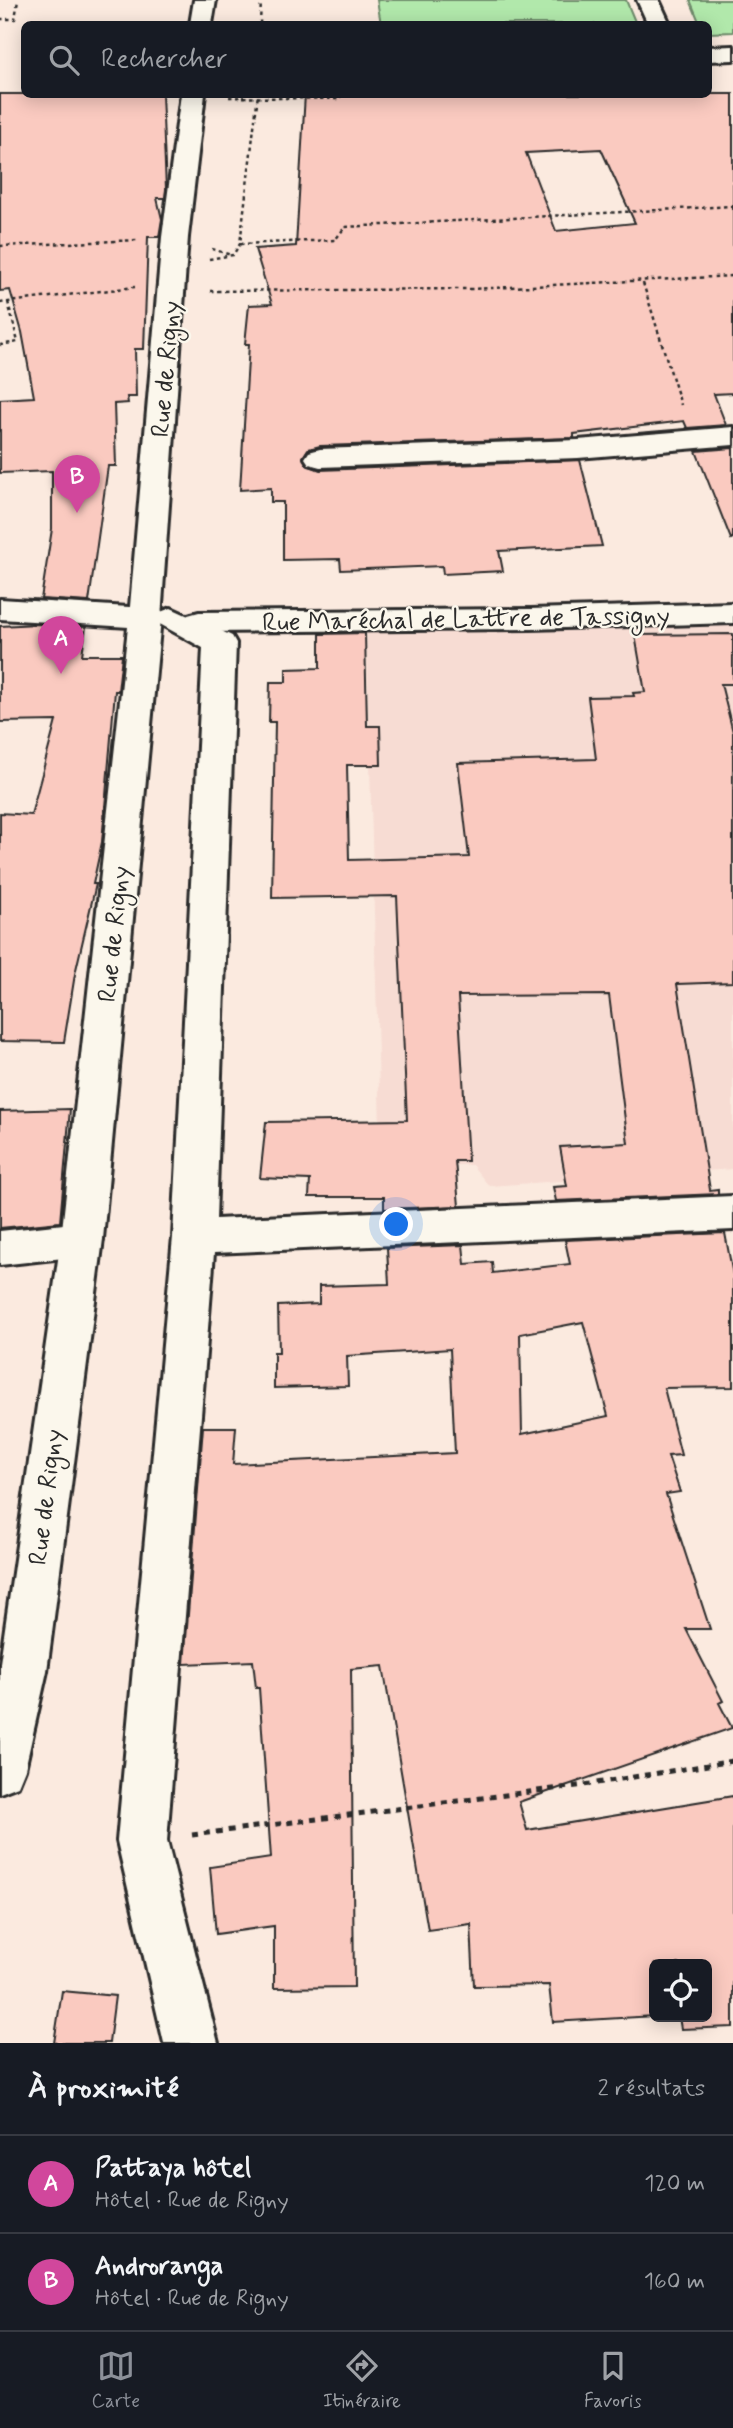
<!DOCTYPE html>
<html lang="fr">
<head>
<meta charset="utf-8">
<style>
	:root { --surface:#171b24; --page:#20242c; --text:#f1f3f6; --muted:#9ea1a6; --line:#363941; --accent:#8c9099 }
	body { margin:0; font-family:Mynerve,sans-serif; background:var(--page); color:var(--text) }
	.controls { position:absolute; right:21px; bottom:21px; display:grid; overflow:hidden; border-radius:10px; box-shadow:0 4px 18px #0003 }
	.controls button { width:63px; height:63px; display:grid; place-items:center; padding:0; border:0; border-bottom:2px solid var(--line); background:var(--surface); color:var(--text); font:35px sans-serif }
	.you { position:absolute; left:397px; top:1225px; width:24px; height:24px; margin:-18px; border:5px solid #fff; border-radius:50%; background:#1a73e8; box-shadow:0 0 0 10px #1a73e833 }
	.badge { display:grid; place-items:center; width:46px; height:46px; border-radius:50%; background:var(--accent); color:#fff; font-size:23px; font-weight:700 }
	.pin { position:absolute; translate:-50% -58px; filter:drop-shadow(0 2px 4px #0008) }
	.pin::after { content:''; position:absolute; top:37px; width:24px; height:21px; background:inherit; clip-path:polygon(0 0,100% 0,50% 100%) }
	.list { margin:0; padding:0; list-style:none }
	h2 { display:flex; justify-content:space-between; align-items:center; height:91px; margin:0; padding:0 28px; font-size:30px }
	h2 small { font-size:23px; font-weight:400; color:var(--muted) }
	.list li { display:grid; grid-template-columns:46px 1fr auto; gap:21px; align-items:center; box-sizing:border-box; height:98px; padding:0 28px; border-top:2px solid var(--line) }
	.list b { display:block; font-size:26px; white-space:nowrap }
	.list p { margin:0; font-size:23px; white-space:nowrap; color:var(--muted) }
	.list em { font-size:23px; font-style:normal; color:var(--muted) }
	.icon { flex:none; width:38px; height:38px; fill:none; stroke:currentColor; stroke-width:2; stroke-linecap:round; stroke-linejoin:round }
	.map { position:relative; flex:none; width:733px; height:2043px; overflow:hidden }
	.search { position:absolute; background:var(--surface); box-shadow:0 4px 18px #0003; left:21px; right:21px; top:21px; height:77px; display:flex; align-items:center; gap:18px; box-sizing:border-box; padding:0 24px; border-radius:10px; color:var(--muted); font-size:26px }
	.sheet { height:287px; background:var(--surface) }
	nav { display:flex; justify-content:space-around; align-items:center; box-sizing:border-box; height:98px; border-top:2px solid var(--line); background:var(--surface); font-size:19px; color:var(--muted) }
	nav a { display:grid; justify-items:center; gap:4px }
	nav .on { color:var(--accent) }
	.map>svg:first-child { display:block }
	.built { fill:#f7dcd3 }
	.green { fill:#b1e8ab; stroke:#6e8a6b; stroke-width:2 }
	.building { fill:#facac0; stroke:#2b2b2b; stroke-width:2; fill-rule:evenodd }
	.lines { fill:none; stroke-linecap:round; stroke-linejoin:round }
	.minor-casing { stroke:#2b2b2b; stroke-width:6 }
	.tertiary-casing { stroke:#2b2b2b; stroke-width:6 }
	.primary-casing { stroke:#2b2b2b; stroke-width:6 }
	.path-far1 { stroke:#2b2b2b; stroke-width:2.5; stroke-dasharray:3.5 3.5; stroke-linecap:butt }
	.path { stroke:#2b2b2b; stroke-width:5; stroke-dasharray:6 6; stroke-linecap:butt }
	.minor { fill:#fbf7ec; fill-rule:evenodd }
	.tertiary { fill:#fbf7ec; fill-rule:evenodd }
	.primary { fill:#fbf7ec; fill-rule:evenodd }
	.labels { text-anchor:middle; stroke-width:5; stroke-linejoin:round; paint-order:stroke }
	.street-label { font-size:26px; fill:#2b2b2b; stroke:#fbf7ec }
</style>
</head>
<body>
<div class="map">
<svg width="733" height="2043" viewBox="0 0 733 2043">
	<rect width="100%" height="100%" fill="#fbeadf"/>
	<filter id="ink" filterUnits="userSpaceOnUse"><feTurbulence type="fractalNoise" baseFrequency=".0143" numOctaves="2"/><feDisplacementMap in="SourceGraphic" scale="14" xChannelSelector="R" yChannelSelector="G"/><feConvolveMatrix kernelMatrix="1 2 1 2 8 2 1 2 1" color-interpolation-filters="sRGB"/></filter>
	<g filter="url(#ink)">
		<path class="built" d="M 733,620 L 733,1169 L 489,1186 L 472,1165 L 381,1165 L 366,622 Z"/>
		<path class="green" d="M 377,0 L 626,0 L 636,24 L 381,24 Z
			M 690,0 L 733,0 L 733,32 L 709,33 L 708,24 L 700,24 Z"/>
		<path class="building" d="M 0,94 L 162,94 L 166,189 L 165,198 L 157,198 L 162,219 L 159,237 L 148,237 L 144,349 L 135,349 L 136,397 L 127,397 L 128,403 L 114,404 L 116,466 L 108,466 L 89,602 L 41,599 L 52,529 L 52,471 L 0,473 L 0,399 L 34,397 L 22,332 L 10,290 L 0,291 Z
			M 305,94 L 733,94 L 733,393 L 714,394 L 726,425 L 687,428 L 684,421 L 574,434 L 574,438 L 320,446 L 308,449 L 303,457 L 307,465 L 320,470 L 580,460 L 602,546 L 499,551 L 503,571 L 443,574 L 442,566 L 341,570 L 340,559 L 283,560 L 283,502 L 271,502 L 271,488 L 240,490 L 249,344 L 245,344 L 249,305 L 272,304 L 255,249 L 296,246 ZM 601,149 L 635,223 L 556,231 L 526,153 Z
			M 733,448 L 733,538 L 731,539 L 696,451 Z
			M 37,624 L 86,627 L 82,655 L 122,655 L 118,691 L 115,691 L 102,842 L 93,884 L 96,884 L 75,974 L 64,1042 L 0,1041 L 0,813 L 31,815 L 56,721 L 0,722 L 0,626 Z
			M 365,633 L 367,726 L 380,726 L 381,765 L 347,765 L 349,860 L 469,857 L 458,763 L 596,759 L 588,697 L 634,696 L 633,693 L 645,692 L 635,635 L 733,634 L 733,684 L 721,684 L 733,732 L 733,982 L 677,984 L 710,1190 L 718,1189 L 718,1194 L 556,1201 L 553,1187 L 567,1186 L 560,1147 L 628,1143 L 609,995 L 458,996 L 468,1161 L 455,1161 L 459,1206 L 384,1209 L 384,1197 L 309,1197 L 310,1180 L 260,1178 L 266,1122 L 407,1120 L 397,896 L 272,898 L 275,722 L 269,722 L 270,682 L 286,682 L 286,669 L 320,668 L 320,634 Z
			M 70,1109 L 60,1222 L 0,1228 L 0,1111 Z
			M 725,1233 L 733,1275 L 733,1387 L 664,1388 L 681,1455 L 668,1456 L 680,1492 L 666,1494 L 710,1629 L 686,1629 L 723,1701 L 719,1703 L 732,1728 L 519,1802 L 527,1830 L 733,1796 L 733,2027 L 681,2029 L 679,2017 L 707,2017 L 707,1964 L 654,1964 L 654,2016 L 553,2022 L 549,1985 L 474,1986 L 471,1924 L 428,1930 L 383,1666 L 351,1669 L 354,1987 L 274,1988 L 274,1926 L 216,1934 L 210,1867 L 271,1858 L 259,1688 L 256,1688 L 253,1661 L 184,1664 L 203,1427 L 236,1427 L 233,1464 L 455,1453 L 450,1349 L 347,1356 L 348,1386 L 274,1388 L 274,1352 L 279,1352 L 278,1306 L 319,1304 L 319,1286 L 389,1284 L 387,1248 L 463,1245 L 465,1264 L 492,1262 L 493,1273 L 570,1264 L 565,1240 ZM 583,1322 L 608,1416 L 522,1434 L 520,1334 Z
			M 62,1991 L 115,1996 L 109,2043 L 54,2043 Z"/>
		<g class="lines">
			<defs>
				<path id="minor" d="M 637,0 L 659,0 L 670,24 L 648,24 Z
					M 733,46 L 733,60 L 708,61 L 708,47 Z
					M 733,427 L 733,445 L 578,458 L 320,467 L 309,464 L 305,458 L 309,452 L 320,449 L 578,440 Z
					M 0,599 L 145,608 L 158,613 L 171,608 L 232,636 L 236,643 L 216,1219 L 733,1196 L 733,1230 L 214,1253 L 167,1841 L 218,2043 L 164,2043 L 117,1841 L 173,1237 L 203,648 L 158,623 L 145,628 L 0,619 Z
					M 82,1222 L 97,1227 L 103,1239 L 97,1251 L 82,1256 L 0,1265 L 0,1231 Z"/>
				<path id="tertiary" d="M 733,603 L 733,623 L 531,629 L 199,632 L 188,629 L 183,622 L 188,615 L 199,612 L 531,609 Z"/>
				<path id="primary" d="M 194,0 L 216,0 L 212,24 L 190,24 Z
					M 181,94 L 205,94 L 188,237 L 161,618 L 103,1239 L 47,1671 L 25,1769 L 18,1786 L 0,1793 L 0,1663 L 61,1239 L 129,618 L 162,237 Z"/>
			</defs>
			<use href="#minor" class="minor-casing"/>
			<use href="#tertiary" class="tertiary-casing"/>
			<use href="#primary" class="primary-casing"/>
			<path class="path-far1" d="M 0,19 L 15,19 L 18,0
				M 260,24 L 261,0
				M 229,97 L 340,99 L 340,94
				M 240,244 L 335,240 L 345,227 L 733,206
				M 0,246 L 139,240
				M 212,249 L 231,255
				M 209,259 L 233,255 L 240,244 L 258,94
				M 643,283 L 681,405
				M 210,291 L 471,289 L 733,276
				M 0,303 L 135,287
				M 0,345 L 18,342 L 8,302"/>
			<path class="path" d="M 192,1835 L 584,1785 L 733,1761"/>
			<use href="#minor" class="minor"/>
			<use href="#tertiary" class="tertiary"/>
			<use href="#primary" class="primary"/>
		</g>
	</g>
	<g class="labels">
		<g class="street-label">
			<text transform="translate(165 369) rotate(-85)" y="9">Rue de Rigny</text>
			<text transform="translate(466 618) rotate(-1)" y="9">Rue Maréchal de Lattre de Tassigny</text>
			<text transform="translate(113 934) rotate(-84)" y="9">Rue de Rigny</text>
			<text transform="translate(45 1497) rotate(-83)" y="9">Rue de Rigny</text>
		</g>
	</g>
</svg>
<div class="controls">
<button><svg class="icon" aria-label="locate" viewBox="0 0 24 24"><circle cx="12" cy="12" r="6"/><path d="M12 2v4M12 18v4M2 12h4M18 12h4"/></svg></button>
</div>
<div class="you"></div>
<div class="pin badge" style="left:61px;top:674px;background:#d1479c">A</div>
<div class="pin badge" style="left:77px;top:513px;background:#d1479c">B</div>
<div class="search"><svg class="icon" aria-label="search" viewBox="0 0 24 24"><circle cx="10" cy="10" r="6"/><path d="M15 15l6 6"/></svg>Rechercher</div>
</div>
<section class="sheet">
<h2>À proximité<small>2 résultats</small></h2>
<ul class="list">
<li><span class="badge" style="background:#d1479c">A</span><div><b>Pattaya hôtel</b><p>Hôtel · Rue de Rigny</p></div><em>120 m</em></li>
<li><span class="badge" style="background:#d1479c">B</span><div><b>Androranga</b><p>Hôtel · Rue de Rigny</p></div><em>160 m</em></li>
</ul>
</section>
<nav>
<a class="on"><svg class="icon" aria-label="map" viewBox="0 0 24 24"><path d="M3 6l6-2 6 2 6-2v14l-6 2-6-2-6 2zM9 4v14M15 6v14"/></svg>Carte</a>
<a><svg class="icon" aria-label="directions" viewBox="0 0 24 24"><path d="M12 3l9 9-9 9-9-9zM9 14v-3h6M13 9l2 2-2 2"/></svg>Itinéraire</a>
<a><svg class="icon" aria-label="saved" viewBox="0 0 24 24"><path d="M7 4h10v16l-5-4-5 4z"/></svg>Favoris</a>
</nav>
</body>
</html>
